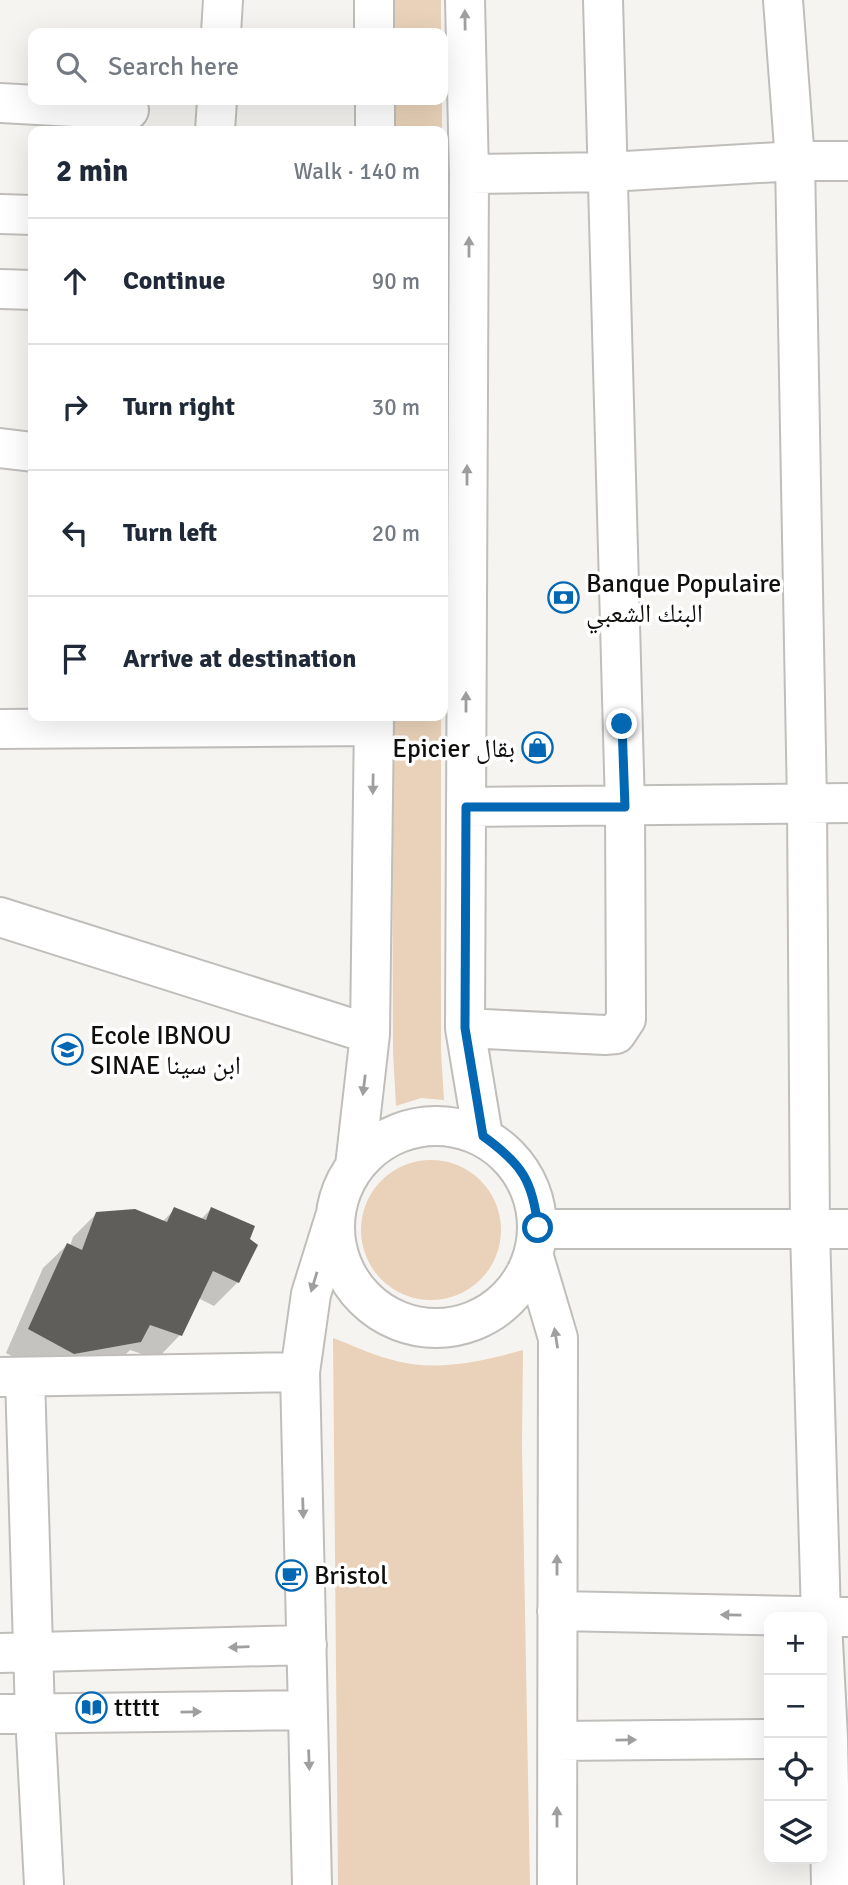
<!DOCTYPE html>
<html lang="en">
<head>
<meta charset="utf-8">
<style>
	:root { --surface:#fff; --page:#f6f6f7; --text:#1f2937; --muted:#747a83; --line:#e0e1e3 }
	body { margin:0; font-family:Signika,"Noto Naskh Arabic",sans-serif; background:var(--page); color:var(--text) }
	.controls { position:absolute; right:21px; bottom:21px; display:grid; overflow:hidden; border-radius:14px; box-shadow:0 7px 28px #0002 }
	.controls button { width:63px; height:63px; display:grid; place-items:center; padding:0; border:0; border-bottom:2px solid var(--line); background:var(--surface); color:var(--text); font:35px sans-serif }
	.stop { position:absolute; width:21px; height:21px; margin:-16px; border:5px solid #0367b3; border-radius:50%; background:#fff }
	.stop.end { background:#0367b3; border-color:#fff; box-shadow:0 2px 7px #0008 }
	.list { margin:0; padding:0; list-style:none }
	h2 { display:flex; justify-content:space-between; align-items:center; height:91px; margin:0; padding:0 28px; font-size:30px }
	h2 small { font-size:23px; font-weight:400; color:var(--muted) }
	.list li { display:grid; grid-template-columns:46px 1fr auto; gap:21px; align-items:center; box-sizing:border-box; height:126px; padding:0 28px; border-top:2px solid var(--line) }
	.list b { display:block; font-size:26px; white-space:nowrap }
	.list em { font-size:23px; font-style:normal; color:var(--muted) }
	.icon { flex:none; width:38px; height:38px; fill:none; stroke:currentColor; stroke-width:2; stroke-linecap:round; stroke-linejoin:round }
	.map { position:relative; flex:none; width:848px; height:1885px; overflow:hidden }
	.search { position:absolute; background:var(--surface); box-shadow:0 7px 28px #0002; left:28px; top:28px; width:420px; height:77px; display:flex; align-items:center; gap:18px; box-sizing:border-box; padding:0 24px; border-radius:14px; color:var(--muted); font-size:26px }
	.panel { position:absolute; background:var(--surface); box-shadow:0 7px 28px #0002; left:28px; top:126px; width:420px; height:595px; border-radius:14px }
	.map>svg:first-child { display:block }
	.green { fill:#e9d2b9 }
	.shadow { fill:#0003 }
	.building { fill:#605e5b }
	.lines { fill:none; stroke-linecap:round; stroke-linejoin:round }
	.minor-casing { stroke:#c0bebb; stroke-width:42 }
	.minor { stroke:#fff; stroke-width:38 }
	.oneway { fill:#9f9f9f }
	.route { stroke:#0367b3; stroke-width:9 }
	.labels { text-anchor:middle; stroke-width:7; stroke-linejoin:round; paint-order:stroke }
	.poi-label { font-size:26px; fill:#100f0e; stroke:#fff; text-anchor:start }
</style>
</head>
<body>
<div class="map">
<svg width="848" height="1885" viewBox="0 0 848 1885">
	<rect width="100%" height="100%" fill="#f6f4f1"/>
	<path class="green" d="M 391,0 L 441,0 L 441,33 L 390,33 Z
		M 390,100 L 442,100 L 442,131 L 390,131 Z
		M 392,716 L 441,716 L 441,1052 L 444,1100 L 421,1098 L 396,1106 L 393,1052 Z
		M361 1230a70 70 0 1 1 140 0a70 70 0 1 1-140 0Z
		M 333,1338 C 352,1345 370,1354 389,1359 C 434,1373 479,1362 523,1350 L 522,1446 L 530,1885 L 338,1885 Z"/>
	<path class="shadow" d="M 211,1209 L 238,1282 L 214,1306 L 198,1298 L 180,1335 L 157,1359 L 130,1350 L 115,1365 L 50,1377 L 6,1353 L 43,1268 L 67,1245 L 70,1246 L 73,1237 L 97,1213 L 162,1222 L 174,1210 L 200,1220 Z"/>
	<path class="building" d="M 174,1207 L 206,1220 L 211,1207 L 255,1226 L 250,1239 L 258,1245 L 239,1283 L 213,1271 L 182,1336 L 150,1325 L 141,1342 L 74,1354 L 28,1329 L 67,1243 L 82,1250 L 96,1212 L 135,1209 L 167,1222 Z"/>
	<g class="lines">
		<defs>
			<path id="minor" d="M 374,0 L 374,33
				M 465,0 L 469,174 L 465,1028 L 483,1136
				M 783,0 L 795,161 L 807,805 L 810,1230 L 821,1617
				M 221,33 L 223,0
				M 375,100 L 375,131
				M 0,103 L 129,110
				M 215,131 L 217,100
				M 469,174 L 609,172 L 795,161 L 848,161
				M 0,214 L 33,215
				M 0,289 L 33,290
				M 0,448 L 33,452
				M 0,729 L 374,726
				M 466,807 L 848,803
				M 0,917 L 370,1034
				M 465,1028 L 605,1035 L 616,1034 L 626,1019 L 625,807 L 603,0
				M335 1227a101 101 0 1 1 202 0a101 101 0 1 1-202 0Z
				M 355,1166 L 370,1034 L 374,716
				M 538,1229 L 848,1229
				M 534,1257 L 558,1338 L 557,1885
				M 0,1377 L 300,1372
				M 25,1377 L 35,1715 L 44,1885
				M 557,1611 L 846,1617
				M 822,1622 L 828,1738 L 831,1885
				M 0,1653 L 307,1645
				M 0,1714 L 307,1710
				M 558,1741 L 769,1739
				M 312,1885 L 300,1372 L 311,1294 L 335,1217"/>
		</defs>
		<use href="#minor" class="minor-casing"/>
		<use href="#minor" class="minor"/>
	</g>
	<defs><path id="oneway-solid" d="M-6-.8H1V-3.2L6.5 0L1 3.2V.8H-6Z" transform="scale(1.75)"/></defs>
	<g class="oneway">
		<use href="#oneway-solid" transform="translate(465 20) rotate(-91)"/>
		<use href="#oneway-solid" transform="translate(469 247) rotate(-90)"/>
		<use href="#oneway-solid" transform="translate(467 475) rotate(-90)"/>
		<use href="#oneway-solid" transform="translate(466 702) rotate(-90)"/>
		<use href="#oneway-solid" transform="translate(373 784) rotate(91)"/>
		<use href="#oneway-solid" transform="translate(364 1085) rotate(97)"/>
		<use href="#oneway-solid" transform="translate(314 1282) rotate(107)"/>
		<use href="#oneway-solid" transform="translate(556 1338) rotate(-99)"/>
		<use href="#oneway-solid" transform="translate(303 1508) rotate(88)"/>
		<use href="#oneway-solid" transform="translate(557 1565) rotate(-90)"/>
		<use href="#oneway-solid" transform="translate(731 1615) rotate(-179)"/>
		<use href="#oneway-solid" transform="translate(239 1647) rotate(178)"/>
		<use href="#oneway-solid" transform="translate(191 1712) rotate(-1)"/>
		<use href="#oneway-solid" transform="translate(626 1740) rotate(-1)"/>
		<use href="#oneway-solid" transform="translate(309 1760) rotate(88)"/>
		<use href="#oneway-solid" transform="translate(557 1817) rotate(-90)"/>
	</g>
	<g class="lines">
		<path class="route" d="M 538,1228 C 533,1181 522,1164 483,1136 L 465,1028 L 466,807 L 625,807 L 622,724"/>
	</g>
	<defs>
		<symbol id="bank-ring" viewBox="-11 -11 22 22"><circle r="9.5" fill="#fff" stroke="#0367b3" stroke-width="1.5"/><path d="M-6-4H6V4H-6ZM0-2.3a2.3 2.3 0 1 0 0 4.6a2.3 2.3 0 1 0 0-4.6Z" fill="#0367b3"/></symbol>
		<symbol id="shop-ring" viewBox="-11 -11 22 22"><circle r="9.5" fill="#fff" stroke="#0367b3" stroke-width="1.5"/><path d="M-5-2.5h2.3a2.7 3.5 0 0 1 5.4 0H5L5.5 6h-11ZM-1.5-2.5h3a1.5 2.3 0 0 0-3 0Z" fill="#0367b3"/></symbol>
		<symbol id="school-ring" viewBox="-11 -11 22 22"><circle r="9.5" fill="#fff" stroke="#0367b3" stroke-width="1.5"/><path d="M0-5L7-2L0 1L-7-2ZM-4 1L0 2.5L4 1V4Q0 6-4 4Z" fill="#0367b3"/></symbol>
		<symbol id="cafe-ring" viewBox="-11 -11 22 22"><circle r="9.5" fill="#fff" stroke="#0367b3" stroke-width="1.5"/><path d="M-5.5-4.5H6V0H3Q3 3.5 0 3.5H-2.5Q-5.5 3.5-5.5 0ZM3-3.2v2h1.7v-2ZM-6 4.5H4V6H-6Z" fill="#0367b3"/></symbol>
		<symbol id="library-ring" viewBox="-11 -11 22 22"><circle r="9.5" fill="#fff" stroke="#0367b3" stroke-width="1.5"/><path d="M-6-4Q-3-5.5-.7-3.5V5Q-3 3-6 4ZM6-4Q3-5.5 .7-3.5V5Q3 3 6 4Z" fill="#0367b3"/></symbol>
	</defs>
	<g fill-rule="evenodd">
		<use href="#bank-ring" x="546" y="580" width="35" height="35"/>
		<use href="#shop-ring" x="520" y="730" width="35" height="35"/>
		<use href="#school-ring" x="50" y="1032" width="35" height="35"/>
		<use href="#cafe-ring" x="274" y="1558" width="35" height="35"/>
		<use href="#library-ring" x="74" y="1690" width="35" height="35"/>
	</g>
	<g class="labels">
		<g class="poi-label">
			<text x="586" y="592">Banque Populaire<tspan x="586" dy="30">البنك الشعبي</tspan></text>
			<text x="515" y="757" text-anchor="end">Epicier بقال</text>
			<text x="90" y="1044">Ecole IBNOU<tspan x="90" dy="30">SINAE ابن سينا</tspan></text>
			<text x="314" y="1584">Bristol</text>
			<text x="114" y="1716">ttttt</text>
		</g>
	</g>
</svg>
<div class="controls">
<button>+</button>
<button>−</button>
<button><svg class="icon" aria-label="locate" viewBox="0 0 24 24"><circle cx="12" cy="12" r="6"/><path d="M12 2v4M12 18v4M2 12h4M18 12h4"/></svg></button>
<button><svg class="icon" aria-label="layers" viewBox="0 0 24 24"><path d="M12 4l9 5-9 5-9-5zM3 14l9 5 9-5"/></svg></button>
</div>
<div class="stop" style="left:538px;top:1228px"></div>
<div class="stop end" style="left:622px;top:724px"></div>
<div class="search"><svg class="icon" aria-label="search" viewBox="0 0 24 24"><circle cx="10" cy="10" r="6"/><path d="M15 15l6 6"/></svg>Search here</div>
<section class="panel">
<h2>2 min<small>Walk · 140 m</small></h2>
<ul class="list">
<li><svg class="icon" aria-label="ahead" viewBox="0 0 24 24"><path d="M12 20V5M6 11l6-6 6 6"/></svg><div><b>Continue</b></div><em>90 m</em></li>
<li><svg class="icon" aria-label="right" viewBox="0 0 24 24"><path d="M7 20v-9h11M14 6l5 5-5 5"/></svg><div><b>Turn right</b></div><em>30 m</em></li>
<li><svg class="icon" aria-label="left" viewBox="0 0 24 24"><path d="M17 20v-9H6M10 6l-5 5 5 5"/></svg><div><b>Turn left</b></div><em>20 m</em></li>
<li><svg class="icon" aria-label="arrive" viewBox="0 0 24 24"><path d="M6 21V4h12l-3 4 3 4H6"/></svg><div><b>Arrive at destination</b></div></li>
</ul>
</section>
</div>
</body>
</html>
